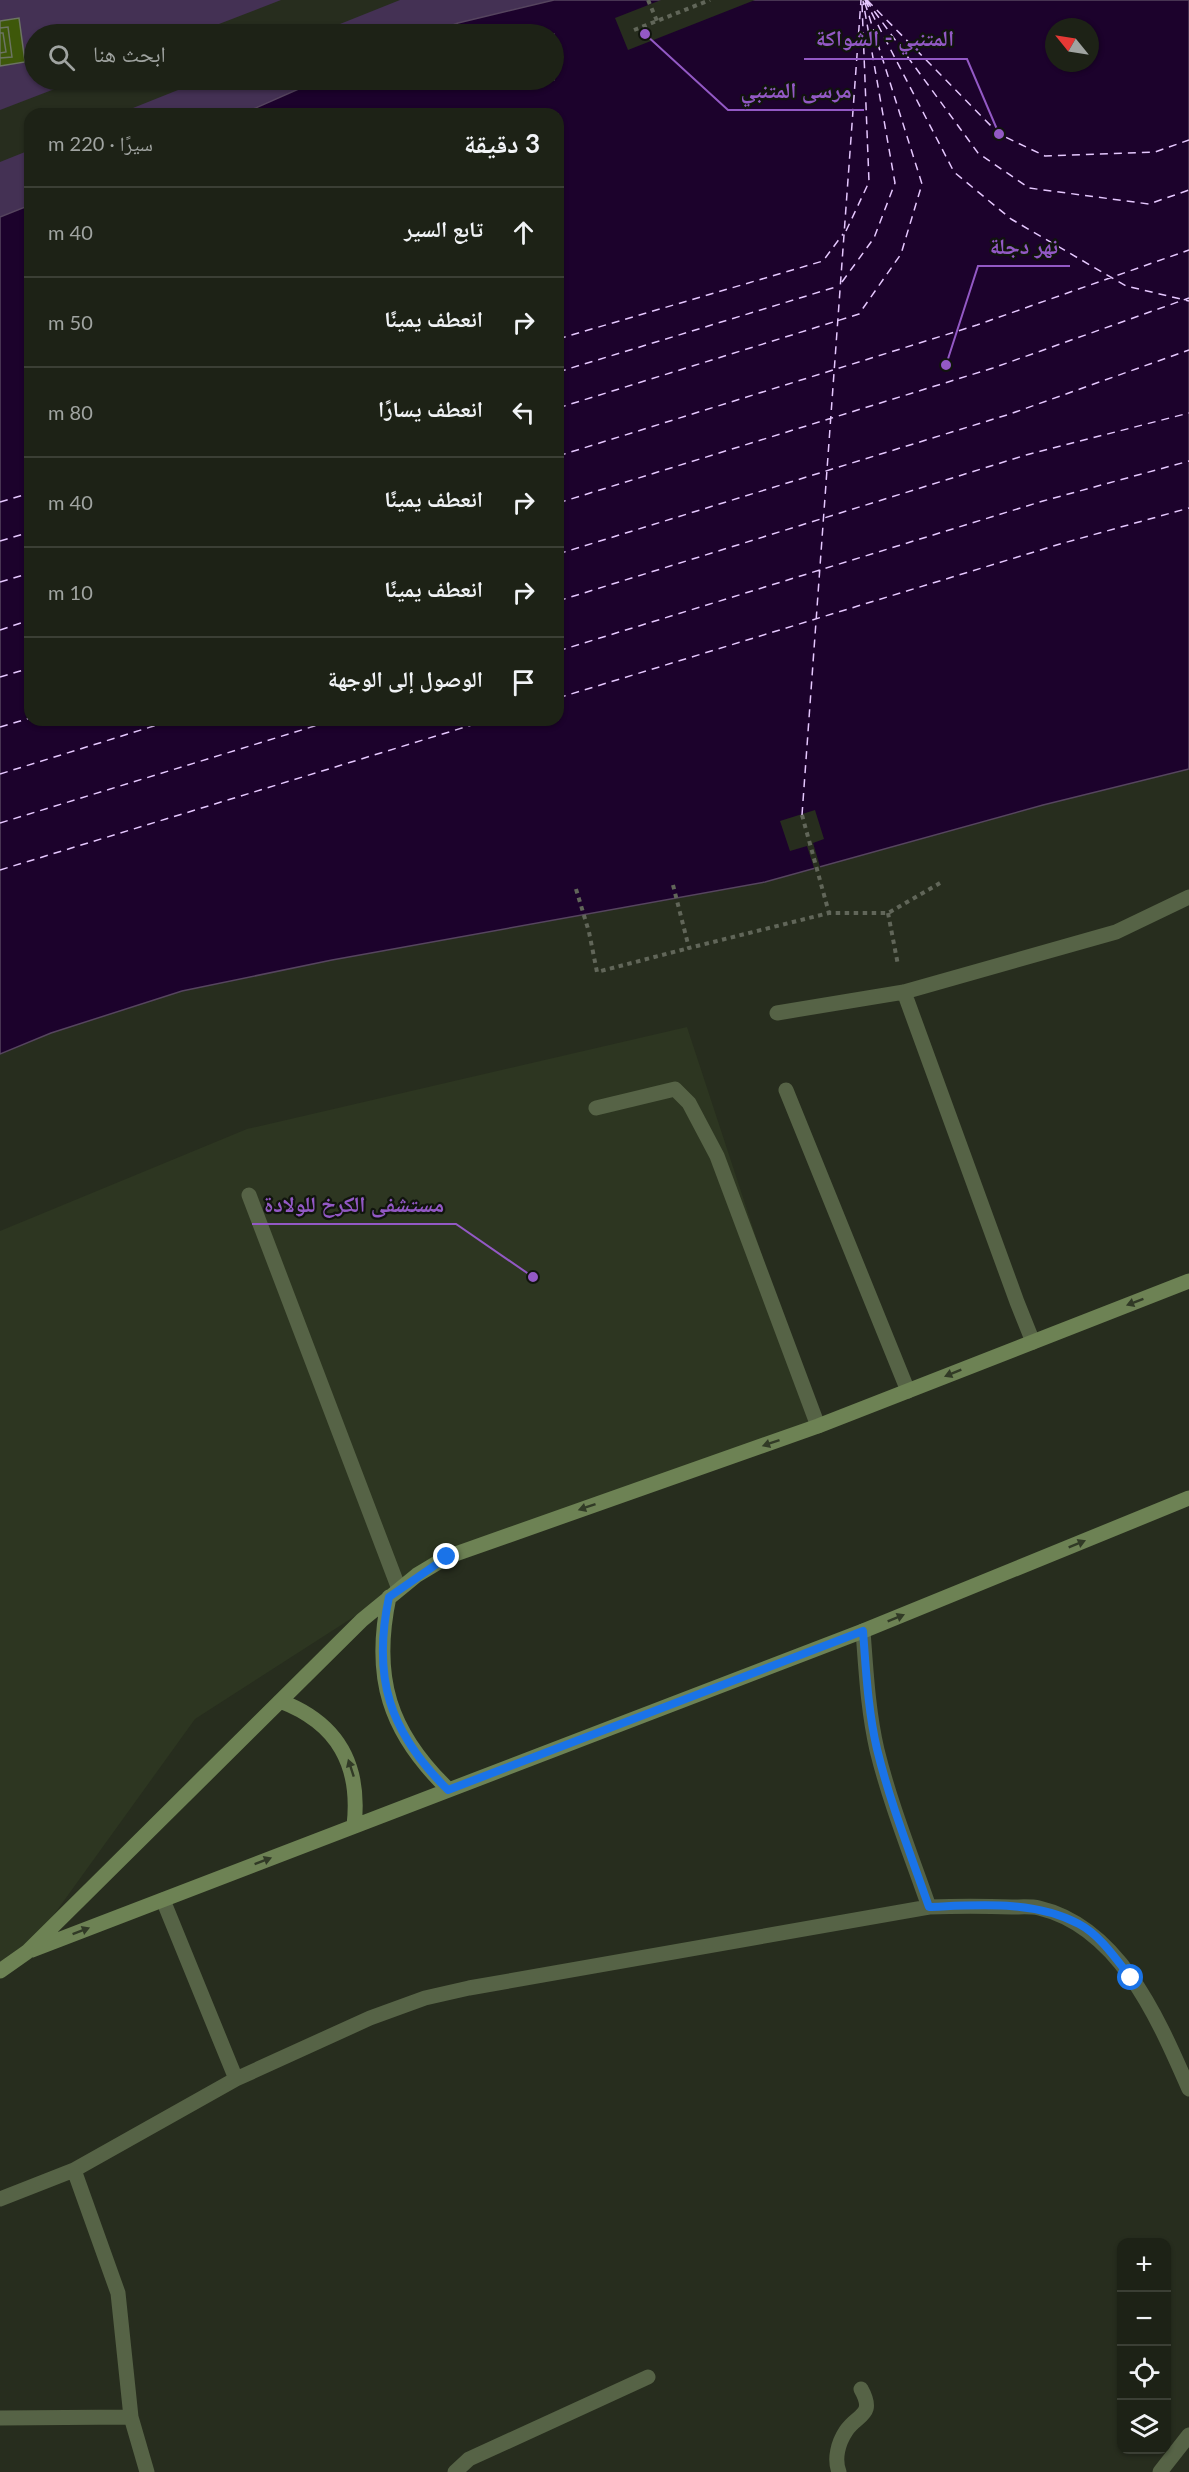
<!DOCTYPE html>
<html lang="ar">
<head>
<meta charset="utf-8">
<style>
	:root { --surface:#1d2216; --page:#2a2f23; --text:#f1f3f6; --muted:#a0a4a1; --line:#3b3f35 }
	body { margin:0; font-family:Lato,"Noto Naskh Arabic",sans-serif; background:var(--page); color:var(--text); direction:rtl }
	.controls { position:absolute; right:18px; bottom:18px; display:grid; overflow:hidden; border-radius:12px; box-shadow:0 2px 4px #0004 }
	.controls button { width:54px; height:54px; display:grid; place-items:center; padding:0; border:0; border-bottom:2px solid var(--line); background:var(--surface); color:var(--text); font:30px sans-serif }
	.compass { position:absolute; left:1045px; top:18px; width:54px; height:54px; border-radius:50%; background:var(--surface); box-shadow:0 2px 4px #0004; rotate:300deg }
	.stop { position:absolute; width:18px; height:18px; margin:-14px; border:4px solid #1a73e8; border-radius:50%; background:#fff }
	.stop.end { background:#1a73e8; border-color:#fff; box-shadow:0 2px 6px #0008 }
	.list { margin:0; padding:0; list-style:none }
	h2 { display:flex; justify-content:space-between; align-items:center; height:78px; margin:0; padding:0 24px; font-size:26px }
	h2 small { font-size:20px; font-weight:400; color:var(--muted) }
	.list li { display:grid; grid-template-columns:39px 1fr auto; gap:18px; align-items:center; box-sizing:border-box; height:90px; padding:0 24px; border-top:2px solid var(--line) }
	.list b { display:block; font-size:22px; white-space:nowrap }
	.list em { font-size:20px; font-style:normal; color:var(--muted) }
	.icon { flex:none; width:33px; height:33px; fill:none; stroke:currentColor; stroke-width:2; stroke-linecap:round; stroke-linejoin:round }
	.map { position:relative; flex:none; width:1189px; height:2472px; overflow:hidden; direction:ltr }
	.search { position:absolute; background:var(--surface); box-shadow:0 2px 4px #0004; left:24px; top:24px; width:540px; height:66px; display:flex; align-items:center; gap:15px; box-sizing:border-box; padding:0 21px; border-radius:33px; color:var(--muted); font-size:22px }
	.panel { position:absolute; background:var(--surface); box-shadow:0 2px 4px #0004; left:24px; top:108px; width:540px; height:618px; border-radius:18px; direction:rtl }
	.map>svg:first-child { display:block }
	.built { fill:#2d3621 }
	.green { fill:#443154 }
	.water { fill:#1c022c; stroke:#56455f; stroke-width:1.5; fill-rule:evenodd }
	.pier { fill:#272d1e }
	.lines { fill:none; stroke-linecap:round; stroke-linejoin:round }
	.ferry { stroke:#e5c7fe; stroke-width:1.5; stroke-dasharray:8 6; stroke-linecap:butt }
	.building { fill:#3e580a; stroke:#6c7463; stroke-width:1.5 }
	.path { stroke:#616659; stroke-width:4; stroke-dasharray:4.5 4.5; stroke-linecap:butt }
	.lane { stroke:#566346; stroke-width:15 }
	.street { stroke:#566346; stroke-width:15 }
	.secondary { stroke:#6d8254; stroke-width:15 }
	.oneway { fill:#313a26 }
	.route { stroke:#1a73e8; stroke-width:8 }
	.leader { fill:none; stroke:#9359c5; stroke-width:2 }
	.callout-dot { fill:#9359c5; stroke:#11140e; stroke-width:2 }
	.callout-label { font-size:22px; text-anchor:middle; font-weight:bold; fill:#9359c5; stroke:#11140e; stroke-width:4.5; stroke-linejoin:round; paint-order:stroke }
</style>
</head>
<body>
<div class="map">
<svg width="1189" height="2472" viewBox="0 0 1189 2472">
	<rect width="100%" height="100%" fill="#272d1e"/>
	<path class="built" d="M 687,1027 L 818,1426 L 447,1557 L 195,1719 L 27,1952 L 0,1970 L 0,1231 L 247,1129 Z"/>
	<path class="green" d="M 0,0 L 281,0 L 193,34 L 34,34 L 34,80 L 78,80 L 0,110 Z
		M 400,0 L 554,0 L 458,23 L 428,34 L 315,34 Z
		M 203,80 L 319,80 L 242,114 L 118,114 Z
		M 30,150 L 30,205 L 0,217 L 0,162 Z"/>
	<path class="water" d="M 554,0 L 1189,0 L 1189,769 L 1043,805 L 765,882 L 332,960 L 182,991 L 51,1033 L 0,1054 L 0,217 L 30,205 L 30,720 L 558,720 L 558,114 L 242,114 L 319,80 L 554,80 L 554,34 L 428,34 L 458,23 ZM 1054,27 L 1090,27 L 1090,63 L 1054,63 Z"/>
	<path class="pier" d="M 661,0 L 755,0 L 628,50 L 615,18 Z
		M 815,810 L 824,839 L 813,843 L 821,870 L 815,871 L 807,846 L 790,851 L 780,821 Z"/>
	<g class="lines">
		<path class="ferry" d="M 865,0 L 954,172 L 1011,219 L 1126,286 L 1189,301
			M 866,0 L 978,153 L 1029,188 L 1149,204 L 1189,190
			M 867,0 L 999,134 L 1045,156 L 1155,152 L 1189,140
			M 846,231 L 869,182 L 862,4
			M 842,282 L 874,238 L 895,183 L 863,1
			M 558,339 L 823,261 L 843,234
			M 558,372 L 839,286
			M 558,408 L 859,314 L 901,254 L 922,184 L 864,0
			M 558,456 L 977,325 L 1189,250
			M 0,502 L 30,493
			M 558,503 L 993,368 L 1189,298
			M 0,541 L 30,532
			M 558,554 L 1010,414 L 1189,350
			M 0,582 L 30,573
			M 558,601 L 1026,455 L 1189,413
			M 0,630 L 30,620
			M 558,651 L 1043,501 L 1189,461
			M 0,677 L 30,668
			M 558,698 L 1060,544 L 1189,508
			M 0,727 L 30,718
			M 0,774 L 173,720
			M 802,815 L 861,0
			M 0,823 L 334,720
			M 0,870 L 488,720"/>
	</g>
	<path class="building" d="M 19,18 L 25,62 L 0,66 L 0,21 Z
		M 8,27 L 12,57 L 0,58 L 0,28 Z
		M 0,33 L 3,33 L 6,52 L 0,53 Z"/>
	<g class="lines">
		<path class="path" d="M 648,0 L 657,21
			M 634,30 L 710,0
			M 802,815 L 829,913
			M 673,885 L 689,948 L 829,913 L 888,913 L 940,883
			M 576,889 L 589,932 L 597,972 L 689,948
			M 888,913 L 898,965"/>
		<path class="lane" d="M 904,992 L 1017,1302 L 1033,1342
			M 777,1013 L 904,992 L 1116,932 L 1189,897
			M 786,1090 L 908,1391
			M 596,1108 L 675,1089 L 689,1103 L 717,1156 L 818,1426
			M 249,1195 L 399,1589"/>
		<path class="street" d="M 863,1631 C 866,1670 868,1711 877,1750 C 890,1803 911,1855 929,1907
			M 163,1900 L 236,2079
			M 74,2170 L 118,2293 L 131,2417 L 147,2472
			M 0,2199 L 74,2170 L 236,2079 L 370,2018 L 425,1998 L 469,1988 L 929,1907 C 957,1906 984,1906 1012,1907 C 1020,1907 1031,1906 1039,1908 C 1120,1927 1159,2021 1189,2089
			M 0,2418 L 131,2417
			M 455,2472 L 469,2459 L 648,2377
			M 839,2472 C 834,2459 838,2443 846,2431 C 857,2414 876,2416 861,2389
			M 1160,2472 L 1189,2435"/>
		<path class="secondary" d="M 389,1597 C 372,1677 389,1732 448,1789
			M 280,1701 C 338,1723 361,1765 354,1826
			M 32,1950 L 863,1631 L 1189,1498
			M 0,1971 L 27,1952 L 362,1620 L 417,1575 L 447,1557 L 818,1426 L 1189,1281"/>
	</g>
	<defs><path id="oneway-solid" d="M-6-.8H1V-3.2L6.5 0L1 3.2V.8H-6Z" transform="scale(1.5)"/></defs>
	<g class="oneway">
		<use href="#oneway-solid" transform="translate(1135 1302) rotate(159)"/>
		<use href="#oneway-solid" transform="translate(953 1373) rotate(158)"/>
		<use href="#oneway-solid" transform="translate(771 1443) rotate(161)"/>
		<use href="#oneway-solid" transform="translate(587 1507) rotate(161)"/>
		<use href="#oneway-solid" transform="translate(1077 1544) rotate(-22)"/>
		<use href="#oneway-solid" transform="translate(896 1618) rotate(-22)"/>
		<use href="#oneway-solid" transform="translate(351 1768) rotate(-108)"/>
		<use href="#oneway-solid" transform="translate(263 1861) rotate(-21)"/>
		<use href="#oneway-solid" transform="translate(81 1931) rotate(-21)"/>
	</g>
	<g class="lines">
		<path class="route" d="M 447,1557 L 389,1597 C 372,1677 389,1732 448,1790 L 863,1631 C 866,1670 868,1711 877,1749 C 890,1803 911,1855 929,1907 C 979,1905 1034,1900 1079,1924 C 1100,1935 1116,1959 1131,1978"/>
	</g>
	<path class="leader" d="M999 134L967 59H804M645 34L728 110H864M946 365L978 266H1070M533 1277L456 1224H252"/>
	<g class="callout-dot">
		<circle cx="999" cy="134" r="6"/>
		<circle cx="645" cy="34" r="6"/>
		<circle cx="946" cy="365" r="6"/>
		<circle cx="533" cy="1277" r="6"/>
	</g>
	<g class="callout-label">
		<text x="885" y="46">المتنبي - الشواكة</text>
		<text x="796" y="98">مرسى المتنبي</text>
		<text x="1024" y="254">نهر دجلة</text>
		<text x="354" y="1212">مستشفى الكرخ للولادة</text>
	</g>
</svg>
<div class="controls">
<button>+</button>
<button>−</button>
<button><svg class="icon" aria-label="locate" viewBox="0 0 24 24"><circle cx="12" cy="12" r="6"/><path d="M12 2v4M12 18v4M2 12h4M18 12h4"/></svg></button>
<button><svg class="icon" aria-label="layers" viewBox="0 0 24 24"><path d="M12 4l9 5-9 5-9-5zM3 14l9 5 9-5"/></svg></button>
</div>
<svg class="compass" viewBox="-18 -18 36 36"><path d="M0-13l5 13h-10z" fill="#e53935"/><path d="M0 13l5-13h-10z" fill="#a0a4a1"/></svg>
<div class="stop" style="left:1131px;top:1978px"></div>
<div class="stop end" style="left:447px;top:1557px"></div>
<div class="search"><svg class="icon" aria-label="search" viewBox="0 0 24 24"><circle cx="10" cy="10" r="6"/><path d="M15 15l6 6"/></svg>ابحث هنا</div>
<section class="panel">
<h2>3 دقيقة<small>سيرًا · 220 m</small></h2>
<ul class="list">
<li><svg class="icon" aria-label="ahead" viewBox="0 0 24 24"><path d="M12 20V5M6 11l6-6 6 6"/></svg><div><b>تابع السير</b></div><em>40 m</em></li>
<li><svg class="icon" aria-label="right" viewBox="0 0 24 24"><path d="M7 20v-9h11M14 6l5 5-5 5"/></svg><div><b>انعطف يمينًا</b></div><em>50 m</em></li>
<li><svg class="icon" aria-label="left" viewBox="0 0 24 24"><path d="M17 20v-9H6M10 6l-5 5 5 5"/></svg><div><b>انعطف يسارًا</b></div><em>80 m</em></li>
<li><svg class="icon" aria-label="right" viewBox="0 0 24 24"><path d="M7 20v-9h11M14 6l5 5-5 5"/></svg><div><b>انعطف يمينًا</b></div><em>40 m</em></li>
<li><svg class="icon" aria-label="right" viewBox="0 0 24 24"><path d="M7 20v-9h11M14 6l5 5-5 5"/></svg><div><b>انعطف يمينًا</b></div><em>10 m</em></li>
<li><svg class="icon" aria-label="arrive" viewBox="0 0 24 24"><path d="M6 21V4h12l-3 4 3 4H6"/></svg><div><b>الوصول إلى الوجهة</b></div></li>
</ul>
</section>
</div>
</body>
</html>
